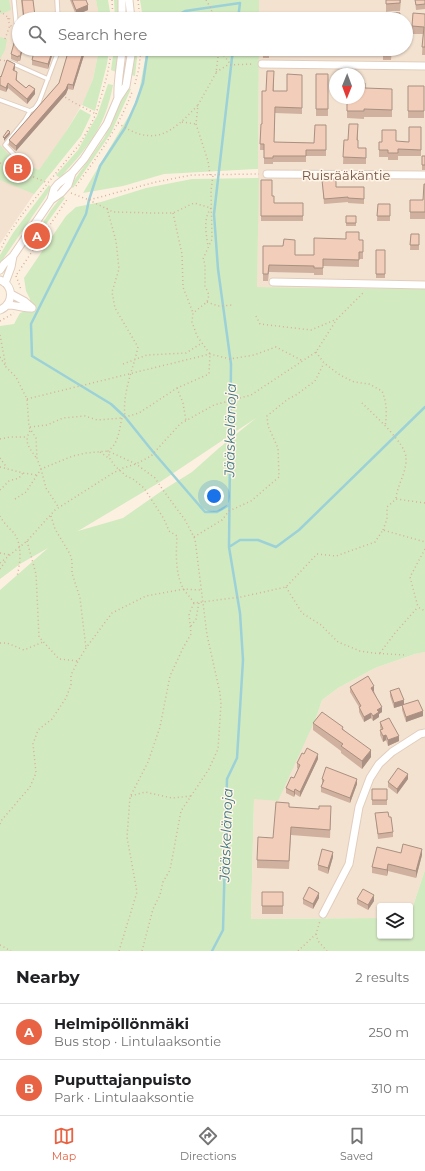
<!DOCTYPE html>
<html lang="en">
<head>
<meta charset="utf-8">
<style>
	:root { --surface:#fff; --page:#f2f2f2; --text:#202124; --muted:#757577; --line:#e0e0e0; --accent:#e86344 }
	body { margin:0; font-family:Montserrat,sans-serif; background:var(--page); color:var(--text) }
	.controls { position:absolute; right:12px; bottom:12px; display:grid; overflow:hidden; border-radius:4px; box-shadow:0 1px 3px #0004 }
	.controls button { width:36px; height:36px; display:grid; place-items:center; padding:0; border:0; border-bottom:1px solid var(--line); background:var(--surface); color:var(--text); font:20px sans-serif }
	.compass { position:absolute; left:329px; top:68px; width:36px; height:36px; border-radius:50%; background:var(--surface); box-shadow:0 1px 3px #0004; rotate:181deg }
	.you { position:absolute; left:214px; top:496px; width:14px; height:14px; margin:-10px; border:3px solid #fff; border-radius:50%; background:#1a73e8; box-shadow:0 0 0 6px #1a73e833 }
	.badge { display:grid; place-items:center; width:26px; height:26px; border-radius:50%; background:var(--accent); color:#fff; font-size:13px; font-weight:700 }
	.pin { position:absolute; translate:-50% -50%; border:2px solid #fff; box-shadow:0 1px 4px #0006 }
	.list { margin:0; padding:0; list-style:none }
	h2 { display:flex; justify-content:space-between; align-items:center; height:52px; margin:0; padding:0 16px; font-size:17px }
	h2 small { font-size:13px; font-weight:400; color:var(--muted) }
	.list li { display:grid; grid-template-columns:26px 1fr auto; gap:12px; align-items:center; box-sizing:border-box; height:56px; padding:0 16px; border-top:1px solid var(--line) }
	.list b { display:block; font-size:15px; white-space:nowrap }
	.list p { margin:0; font-size:13px; white-space:nowrap; color:var(--muted) }
	.list em { font-size:13px; font-style:normal; color:var(--muted) }
	.icon { flex:none; width:22px; height:22px; fill:none; stroke:currentColor; stroke-width:2; stroke-linecap:round; stroke-linejoin:round }
	.map { position:relative; flex:none; width:425px; height:951px; overflow:hidden }
	.search { position:absolute; background:var(--surface); box-shadow:0 1px 3px #0004; left:12px; right:12px; top:12px; height:44px; display:flex; align-items:center; gap:10px; box-sizing:border-box; padding:0 14px; border-radius:22px; color:var(--muted); font-size:15px }
	.sheet { height:164px; background:var(--surface) }
	nav { display:flex; justify-content:space-around; align-items:center; box-sizing:border-box; height:56px; border-top:1px solid var(--line); background:var(--surface); font-size:11px; color:var(--muted) }
	nav a { display:grid; justify-items:center; gap:2px }
	nav .on { color:var(--accent) }
	.map>svg:first-child { display:block }
	.residential { fill:#f4e2d0; fill-rule:evenodd }
	.green { fill:#d2eac0; fill-rule:evenodd }
	.lines { fill:none; stroke-linecap:round; stroke-linejoin:round }
	.stream { stroke:#9cd1d8; stroke-width:2.5 }
	.lane-casing { stroke:#e1cdbd; stroke-width:5.5 }
	.street-casing { stroke:#e1cdbd; stroke-width:9 }
	.path { stroke:#d7b19c; stroke-width:1.5; stroke-dasharray:1 3; stroke-linecap:butt }
	.lane { stroke:#fff; stroke-width:3.5 }
	.street { stroke:#fff; stroke-width:7 }
	.wall { fill:#d0b09f }
	.shaded-wall { fill:#a99082 }
	.building { fill:#f2cdb9; stroke:#a99082 }
	.labels { text-anchor:middle; stroke-width:3; stroke-linejoin:round; paint-order:stroke }
	.street-label { font-size:13px; fill:#745648; stroke:#fff5e8 }
	.water-label { font-size:14px; font-style:italic; fill:#3f7881; stroke:#fff5e8 }
</style>
</head>
<body>
<div class="map">
<svg width="425" height="951" viewBox="0 0 425 951">
	<rect width="100%" height="100%" fill="#fcf1e1"/>
	<path class="residential" d="M 0,0 L 96,0 L 100,19 L 19,19 L 19,49 L 99,49 L 93,79 L 84,101 L 67,130 L 56,167 L 34,194 L 0,244 Z
		M 259,0 L 425,0 L 425,289 L 257,287 L 259,49 L 406,49 L 406,19 L 259,19 ZM 335,74 L 359,74 L 359,98 L 335,98 Z
		M 425,652 L 425,870 L 410,915 L 410,906 L 380,906 L 380,918 L 251,919 L 254,799 L 316,718 L 322,700 L 338,688 L 375,668 L 415,654 Z"/>
	<path class="green" d="M 0,0 L 9,0 L 11,10 L 1,14 L 0,13 Z
		M 96,0 L 108,0 L 110,12 L 99,16 Z
		M 114,0 L 118,0 L 119,19 L 115,19 Z
		M 140,0 L 259,0 L 259,19 L 143,19 Z
		M 0,37 L 7,39 L 5,50 L 0,59 Z
		M 99,49 L 109,49 L 107,64 L 95,111 L 82,105 L 93,79 Z
		M 114,49 L 119,49 L 116,72 L 111,70 Z
		M 134,49 L 138,49 L 135,76 L 131,75 Z
		M 147,49 L 259,49 L 258,169 L 164,174 L 123,186 L 83,193 L 137,102 Z
		M 108,84 L 113,85 C 105,128 88,147 60,178 L 56,175 L 78,150 L 90,128 L 97,116 Z
		M 127,88 L 131,89 L 111,133 L 73,188 L 70,186 L 104,138 Z
		M 80,109 L 91,115 L 81,136 L 34,194 L 0,180 L 0,145 L 15,161 L 39,170 L 67,130 Z
		M 259,178 L 257,287 L 425,289 L 425,652 L 415,654 L 375,668 L 338,688 L 322,700 L 316,718 L 278,801 L 254,799 L 251,919 L 380,918 L 380,936 L 410,936 L 410,915 L 425,870 L 425,951 L 0,951 L 0,590 L 48,548 L 20,564 L 0,579 L 0,326 L 14,324 L 20,313 L 28,310 L 30,299 L 26,291 L 24,278 L 66,216 L 76,207 L 101,202 L 146,188 L 192,179 ZM 256,418 L 219,448 L 192,472 L 163,490 L 123,518 L 78,531 L 160,482 Z
		M 49,185 L 51,188 L 45,198 L 1,262 L 0,262 L 0,255 L 13,233 Z
		M 62,196 L 65,198 L 39,234 L 37,232 L 51,210 Z"/>
	<g class="lines">
		<path class="stream" d="M 170,19 L 185,11 L 240,3 L 238,19
			M 148,49 L 143,83 L 136,103 L 125,128 L 100,166 L 89,200 L 86,214 L 31,324 L 32,356 L 111,404 L 125,417 L 154,453 L 205,512 L 217,512 L 229,505
			M 229,547 L 240,540 L 258,540 L 276,547 L 299,530 L 425,407
			M 212,951 L 223,930 L 227,779 L 237,758 L 243,660 L 240,613 L 229,547 L 231,364 L 218,269 L 214,214 L 233,49"/>
		<defs>
			<path id="lane" d="M 14,0 L 16,22 L 19,24
				M 57,0 L 58,19
				M 12,63 L 48,79
				M 0,100 L 30,111 L 35,108 L 39,102 L 59,49
				M 20,161 L 5,145 L 25,120 L 30,111"/>
			<path id="street" d="M 122,0 L 122,19
				M 129,0 L 131,19
				M 262,64 L 425,66
				M 118,98 C 117,81 121,66 122,49
				M 267,174 L 425,175
				M 51,200 L 54,189 L 58,184 L 72,173 L 84,159 L 107,124 L 118,98 L 126,86 L 132,49
				M 0,270 L 4,264 L 13,256 L 51,200 L 61,193 L 68,185 L 72,173
				M 0,280 C 14,286 14,303 0,310
				M 273,282 L 425,285
				M 5,283 L 11,267 L 13,256
				M 11,294 L 24,301 L 32,308
				M 7,305 C 16,305 23,308 32,308
				M 323,914 L 349,864 L 359,807 L 370,778 L 379,764 L 392,752 L 420,734 L 425,733"/>
		</defs>
		<use href="#lane" class="lane-casing"/>
		<use href="#street" class="street-casing"/>
		<path class="path" d="M 112,0 L 113,19
			M 138,0 L 140,19
			M 206,0 L 212,10 L 207,19
			M 0,11 L 10,19
			M 8,18 C 9,25 12,29 19,31
			M 100,19 L 113,15
			M 5,39 L 10,25
			M 219,49 L 231,65
			M 0,60 L 7,61
			M 216,72 L 228,65 L 254,64
			M 135,84 L 139,68 L 141,49
			M 62,95 L 71,101 L 96,114
			M 182,122 L 196,124
			M 118,123 C 154,148 172,133 198,105
			M 0,163 L 48,183
			M 210,175 L 208,161 L 196,124 L 198,105 L 216,73 L 219,49
			M 76,186 C 98,156 119,127 132,92
			M 71,193 L 89,200 L 156,182 L 192,175 L 259,174
			M 89,200 L 113,212 L 155,213 L 173,213 L 194,203 L 211,208 C 203,219 206,233 208,246
			M 107,208 L 116,241 L 119,269 L 112,292 L 115,308 L 138,347 C 133,370 122,393 125,417
			M 173,213 L 182,254 L 183,287 L 193,313
			M 0,251 L 7,236 L 24,212 L 79,145 L 88,130 L 96,114 L 107,76 L 112,49
			M 17,274 L 68,198
			M 16,276 L 20,286 L 21,291
			M 207,302 L 218,306 L 233,305
			M 256,316 L 260,324 L 311,330 L 337,319
			M 0,321 L 14,313
			M 0,335 L 6,367 L 16,377 L 27,399 L 29,427 L 36,438 L 37,459 L 41,469 L 46,488 L 59,508
			M 316,352 L 324,363 L 340,375 L 354,382 L 369,384 L 382,391 C 387,403 387,414 385,427
			M 0,357 L 5,365
			M 123,364 L 147,355 L 186,353 L 202,343
			M 177,388 L 183,403 L 186,421
			M 27,399 L 210,354 L 230,359 L 254,355 L 276,347 L 303,361
			M 362,403 C 373,414 406,443 406,458 C 407,472 397,485 396,499
			M 30,427 L 47,425 L 63,418 L 85,416 L 97,420 L 122,418
			M 30,431 C 23,443 30,448 37,459
			M 0,439 L 10,437 L 26,437
			M 100,452 L 110,459
			M 0,458 L 7,468
			M 0,467 L 23,473 L 37,475
			M 0,490 L 9,481 L 19,478 L 23,473
			M 15,499 L 26,492 L 41,469 L 73,456 L 86,453 L 108,451 L 136,464 L 155,478 L 163,490 L 185,520 L 195,539 L 207,635 L 220,693 L 221,704 L 218,749 L 209,769 L 181,811 L 170,870 L 163,882 L 160,895 L 153,909 L 142,951
			M 0,516 C 3,522 9,528 14,533 C 23,546 20,563 17,577
			M 51,516 L 55,529 L 70,554 L 72,561 L 72,573 L 80,598 L 86,648
			M 383,530 L 387,519 L 387,507 L 396,499 L 425,503
			M 194,537 L 222,520 L 229,511 L 251,501 L 279,477 L 278,448 L 268,426 L 267,416 L 288,399 L 296,395 L 315,381 L 324,363
			M 27,541 L 36,574 L 39,637 L 59,659 L 78,661
			M 425,549 L 410,577 L 418,607 L 425,611
			M 0,553 L 10,555
			M 0,563 L 27,541 L 55,510 L 113,473 L 123,468 L 136,464 L 151,456 L 180,424 L 214,405 L 251,395 L 316,352 L 337,319 L 364,292
			M 0,569 L 7,559
			M 286,587 L 302,613 L 321,625 L 338,642 L 360,651 L 373,653 L 405,655
			M 194,603 C 191,598 187,594 184,590 C 175,574 176,554 177,536 L 169,531 L 164,519 L 144,488 L 133,479 L 126,476 L 115,466 L 110,459 L 108,451 C 119,443 119,430 122,418 L 139,413 L 177,388 L 209,374 L 210,354 L 197,336 L 192,322 L 193,313 L 207,302 L 209,295 L 205,286 L 205,264 L 203,259 L 212,239 L 211,191 L 213,175
			M 191,626 L 196,619 L 199,602
			M 0,643 L 7,643 L 24,650 L 43,642
			M 380,653 L 395,633 L 418,607
			M 131,796 L 145,792 L 172,798 L 191,796
			M 0,824 L 1,821 L 30,787 L 36,773 L 33,744 L 38,730 L 52,719 L 66,698 L 71,685 L 71,675 L 78,661 L 86,648 L 112,613 L 146,596 L 184,589 L 201,590
			M 316,934 L 318,941 L 327,951
			M 0,945 L 11,951
			M 119,951 L 137,892 L 127,837 L 130,797 L 148,762 L 160,727 L 170,676 L 183,648 L 191,634 L 189,614 L 194,603 L 241,597 L 286,587 L 317,554 L 336,556 L 375,542 L 383,530 L 425,542
			M 298,951 L 316,934 L 320,921"/>
		<use href="#lane" class="lane"/>
		<use href="#street" class="street"/>
	</g>
	<path class="wall" d="M 21,0 L 33,0 L 35,19 L 23,19 Z
		M 70,0 L 86,0 L 88,10 L 76,15 Z
		M 386,0 L 401,0 L 400,11 L 386,11 Z
		M 415,0 L 425,0 L 425,9 L 416,10 Z
		M 425,14 L 425,55 L 422,55 L 423,34 L 412,34 L 412,26 Z
		M 19,49 L 32,49 L 30,54 L 22,52 L 20,61 L 18,61 L 18,62 L 11,59 L 11,54 Z
		M 54,49 L 48,69 L 32,65 L 32,60 Z
		M 69,49 L 86,49 L 73,90 L 68,89 L 66,94 L 16,151 L 9,145 L 9,140 L 59,83 Z
		M 263,49 L 269,49 L 269,58 L 263,58 Z
		M 344,49 L 392,49 L 391,60 L 383,60 L 383,52 Z
		M 15,68 L 14,71 L 17,77 L 17,80 L 26,88 L 35,94 L 27,104 L 8,88 L 6,92 L 0,90 L 0,76 L 1,77 Z
		M 316,74 L 328,74 L 328,116 L 316,116 Z
		M 302,75 L 302,114 L 275,113 L 274,142 L 314,143 L 326,125 L 326,156 L 306,156 L 306,162 L 273,162 L 273,164 L 264,164 L 264,150 L 260,150 L 261,124 L 262,124 L 266,91 L 274,78 L 274,91 L 287,91 Z
		M 408,86 L 424,86 L 424,118 L 408,118 Z
		M 392,89 L 392,117 L 364,117 L 364,119 L 347,118 L 347,98 Z
		M 421,127 L 421,156 L 398,156 L 398,160 L 388,160 L 388,157 L 379,157 L 379,142 L 409,142 Z
		M 358,131 L 358,148 L 366,148 L 366,164 L 343,164 L 344,140 L 348,140 Z
		M 422,156 L 425,156 L 425,170 L 422,170 Z
		M 261,180 L 272,196 L 274,203 L 303,203 L 303,221 L 261,221 Z
		M 322,180 L 336,187 L 364,187 L 364,204 L 348,203 L 348,202 L 324,204 Z
		M 425,184 L 425,219 L 410,219 L 410,200 L 423,200 Z
		M 378,204 L 390,204 L 390,221 L 377,221 Z
		M 346,216 L 356,216 L 356,226 L 346,226 Z
		M 411,234 L 419,234 L 419,250 L 410,250 Z
		M 359,240 L 363,247 L 363,259 L 359,259 L 359,267 L 323,266 L 323,275 L 314,275 L 314,273 L 269,272 L 268,281 L 263,281 L 263,246 L 295,255 L 314,255 Z
		M 376,250 L 385,250 L 385,278 L 376,278 Z
		M 350,687 L 374,691 L 382,712 L 379,714 L 379,717 L 373,721 L 371,718 L 364,722 L 359,712 L 359,707 L 350,692 Z
		M 390,691 L 404,705 L 394,708 L 390,696 Z
		M 402,705 L 423,716 L 406,722 L 402,710 Z
		M 380,722 L 399,741 L 388,746 L 386,740 L 383,742 L 380,735 L 380,730 L 381,730 L 380,727 Z
		M 313,723 L 343,729 L 371,757 L 362,769 L 341,753 L 341,751 L 313,730 Z
		M 318,759 L 300,797 L 295,794 L 294,797 L 286,793 L 286,788 L 294,778 L 298,769 L 297,768 L 297,763 Z
		M 322,779 L 357,784 L 350,803 L 321,792 L 321,787 L 322,784 Z
		M 408,779 L 397,794 L 388,787 L 388,782 Z
		M 372,789 L 387,789 L 387,805 L 372,805 Z
		M 289,807 L 331,815 L 330,838 L 291,835 L 289,869 L 257,868 L 257,860 L 273,838 Z
		M 375,813 L 389,817 L 393,832 L 393,837 L 378,839 Z
		M 401,853 L 422,855 L 416,878 L 388,871 L 387,876 L 372,873 L 372,867 Z
		M 333,857 L 328,874 L 318,870 L 318,865 Z
		M 262,892 L 283,892 L 283,914 L 262,914 Z
		M 319,898 L 313,909 L 303,904 L 303,899 Z
		M 357,899 L 374,901 L 368,910 L 357,904 Z"/>
	<path class="shaded-wall" d="M 88,5 L 88,10 L 76,15 L 76,10 Z
		M 22,49 L 22,52 L 20,61 L 20,56 Z
		M 53,49 L 54,49 L 48,69 L 48,64 Z
		M 84,49 L 86,49 L 73,90 L 73,85 Z
		M 15,64 L 15,68 L 13,75 L 13,70 Z
		M 8,83 L 8,88 L 6,92 L 6,88 Z
		M 68,84 L 68,89 L 66,94 L 16,151 L 16,146 Z
		M 35,89 L 35,94 L 27,104 L 27,99 Z
		M 10,132 L 10,134 L 4,141 L 4,138 Z
		M 374,686 L 374,691 L 371,693 L 371,688 Z
		M 404,700 L 404,705 L 394,708 L 394,703 Z
		M 382,707 L 382,712 L 379,714 L 379,717 L 373,721 L 373,716 L 377,710 Z
		M 423,711 L 423,716 L 406,722 L 406,717 Z
		M 371,713 L 371,718 L 364,722 L 364,717 Z
		M 386,735 L 386,740 L 383,742 L 383,736 Z
		M 399,736 L 399,741 L 388,746 L 388,740 Z
		M 371,750 L 371,757 L 362,769 L 362,761 Z
		M 318,754 L 318,759 L 300,797 L 300,792 Z
		M 408,774 L 408,779 L 397,794 L 397,789 Z
		M 357,779 L 357,784 L 350,803 L 350,798 Z
		M 295,789 L 295,794 L 294,797 L 294,792 Z
		M 422,849 L 422,855 L 416,878 L 416,871 Z
		M 333,852 L 333,857 L 328,874 L 328,868 Z
		M 388,864 L 388,871 L 387,876 L 387,870 Z
		M 319,893 L 319,898 L 313,909 L 313,904 Z
		M 374,895 L 374,901 L 368,910 L 368,905 Z"/>
	<path class="building" d="M 22,0 L 33,0 L 35,16 L 24,18 Z
		M 72,0 L 86,0 L 88,5 L 76,10 Z
		M 386,0 L 400,0 L 400,3 L 386,4 Z
		M 415,0 L 425,0 L 425,4 L 416,5 Z
		M 386,12 L 400,13 L 399,19 L 358,19 L 358,15 L 385,17 Z
		M 413,13 L 425,14 L 425,47 L 422,47 L 424,27 L 412,26 Z
		M 18,29 L 19,29 L 19,49 L 22,49 L 20,56 L 18,56 L 18,57 L 11,54 Z
		M 44,49 L 53,49 L 48,64 L 32,60 L 34,52 L 42,54 Z
		M 69,49 L 84,49 L 73,85 L 68,84 L 66,89 L 16,146 L 9,140 L 59,83 Z
		M 263,49 L 269,49 L 269,53 L 263,53 Z
		M 383,49 L 391,49 L 391,53 L 383,53 Z
		M 7,60 L 15,64 L 13,70 L 17,72 L 16,80 L 26,88 L 29,85 L 35,89 L 27,99 L 8,83 L 6,88 L 0,85 L 0,76 L 1,77 Z
		M 267,71 L 274,71 L 273,91 L 287,91 L 287,74 L 302,75 L 302,108 L 275,107 L 274,142 L 314,143 L 315,125 L 326,125 L 326,150 L 306,150 L 306,156 L 273,156 L 273,158 L 264,158 L 264,144 L 260,144 L 261,124 L 262,124 L 262,91 L 266,91 Z
		M 316,74 L 328,74 L 328,109 L 316,109 Z
		M 359,83 L 365,83 L 365,88 L 392,89 L 392,110 L 364,109 L 364,111 L 347,111 L 347,98 L 359,98 Z
		M 408,86 L 424,86 L 424,111 L 408,111 Z
		M 349,124 L 358,124 L 357,140 L 358,140 L 358,148 L 366,148 L 366,158 L 343,157 L 344,140 L 348,140 Z
		M 409,127 L 421,127 L 421,150 L 398,149 L 398,153 L 388,153 L 388,150 L 379,150 L 379,142 L 382,142 L 382,130 L 396,130 L 396,141 L 409,142 Z
		M 8,130 L 10,132 L 4,138 L 3,137 Z
		M 422,156 L 425,156 L 425,165 L 422,165 Z
		M 336,179 L 336,187 L 364,187 L 364,199 L 348,198 L 348,197 L 324,199 L 322,180 Z
		M 261,180 L 272,180 L 272,196 L 274,196 L 274,203 L 303,203 L 303,216 L 261,216 Z
		M 424,184 L 425,184 L 425,212 L 410,212 L 410,200 L 423,200 Z
		M 378,204 L 390,204 L 390,216 L 377,216 Z
		M 346,216 L 356,216 L 356,223 L 346,223 Z
		M 346,232 L 359,232 L 359,240 L 363,240 L 363,252 L 359,252 L 359,260 L 323,259 L 323,268 L 314,268 L 314,266 L 269,265 L 268,274 L 263,274 L 263,246 L 283,246 L 284,239 L 295,240 L 295,255 L 314,255 L 314,238 L 346,239 Z
		M 411,234 L 419,234 L 419,245 L 410,245 Z
		M 376,250 L 385,250 L 385,274 L 376,274 Z
		M 368,676 L 374,686 L 371,688 L 382,707 L 377,710 L 379,712 L 373,716 L 371,713 L 364,717 L 359,707 L 361,706 L 350,687 Z
		M 399,688 L 404,700 L 394,703 L 390,691 Z
		M 418,700 L 423,711 L 406,717 L 402,705 Z
		M 322,712 L 343,727 L 342,729 L 371,750 L 362,761 L 341,746 L 343,744 L 313,723 Z
		M 389,718 L 399,736 L 388,740 L 386,735 L 383,736 L 380,730 L 383,729 L 380,722 Z
		M 307,748 L 318,754 L 300,792 L 295,789 L 294,792 L 286,788 L 291,777 L 294,778 L 300,765 L 297,763 L 302,753 L 304,754 Z
		M 326,767 L 357,779 L 350,798 L 321,787 L 324,780 L 322,779 Z
		M 398,768 L 408,774 L 397,789 L 388,782 Z
		M 372,789 L 387,789 L 387,800 L 372,800 Z
		M 276,802 L 289,803 L 289,807 L 319,809 L 319,806 L 331,806 L 330,830 L 291,827 L 289,861 L 257,860 L 258,837 L 273,838 Z
		M 388,812 L 389,817 L 391,817 L 393,832 L 378,834 L 375,813 Z
		M 403,844 L 422,849 L 416,871 L 388,864 L 387,870 L 372,867 L 377,847 L 401,853 Z
		M 322,849 L 333,852 L 328,868 L 318,865 Z
		M 309,887 L 319,893 L 313,904 L 303,899 Z
		M 363,889 L 374,895 L 368,905 L 357,899 Z
		M 262,892 L 283,892 L 283,906 L 262,906 Z"/>
	<g class="labels">
		<g class="street-label">
			<text x="346" y="180">Ruisrääkäntie</text>
		</g>
		<g class="water-label">
			<text transform="translate(230 430) rotate(-89)" y="5">Jääskelänoja</text>
			<text transform="translate(226 835) rotate(-88)" y="5">Jääskelänoja</text>
		</g>
	</g>
</svg>
<div class="controls">
<button><svg class="icon" aria-label="layers" viewBox="0 0 24 24"><path d="M12 4l9 5-9 5-9-5zM3 14l9 5 9-5"/></svg></button>
</div>
<svg class="compass" viewBox="-18 -18 36 36"><path d="M0-13l5 13h-10z" fill="#e53935"/><path d="M0 13l5-13h-10z" fill="#757577"/></svg>
<div class="you"></div>
<div class="pin badge" style="left:37px;top:236px">A</div>
<div class="pin badge" style="left:18px;top:168px">B</div>
<div class="search"><svg class="icon" aria-label="search" viewBox="0 0 24 24"><circle cx="10" cy="10" r="6"/><path d="M15 15l6 6"/></svg>Search here</div>
</div>
<section class="sheet">
<h2>Nearby<small>2 results</small></h2>
<ul class="list">
<li><span class="badge">A</span><div><b>Helmipöllönmäki</b><p>Bus stop · Lintulaaksontie</p></div><em>250 m</em></li>
<li><span class="badge">B</span><div><b>Puputtajanpuisto</b><p>Park · Lintulaaksontie</p></div><em>310 m</em></li>
</ul>
</section>
<nav>
<a class="on"><svg class="icon" aria-label="map" viewBox="0 0 24 24"><path d="M3 6l6-2 6 2 6-2v14l-6 2-6-2-6 2zM9 4v14M15 6v14"/></svg>Map</a>
<a><svg class="icon" aria-label="directions" viewBox="0 0 24 24"><path d="M12 3l9 9-9 9-9-9zM9 14v-3h6M13 9l2 2-2 2"/></svg>Directions</a>
<a><svg class="icon" aria-label="saved" viewBox="0 0 24 24"><path d="M7 4h10v16l-5-4-5 4z"/></svg>Saved</a>
</nav>
</body>
</html>
